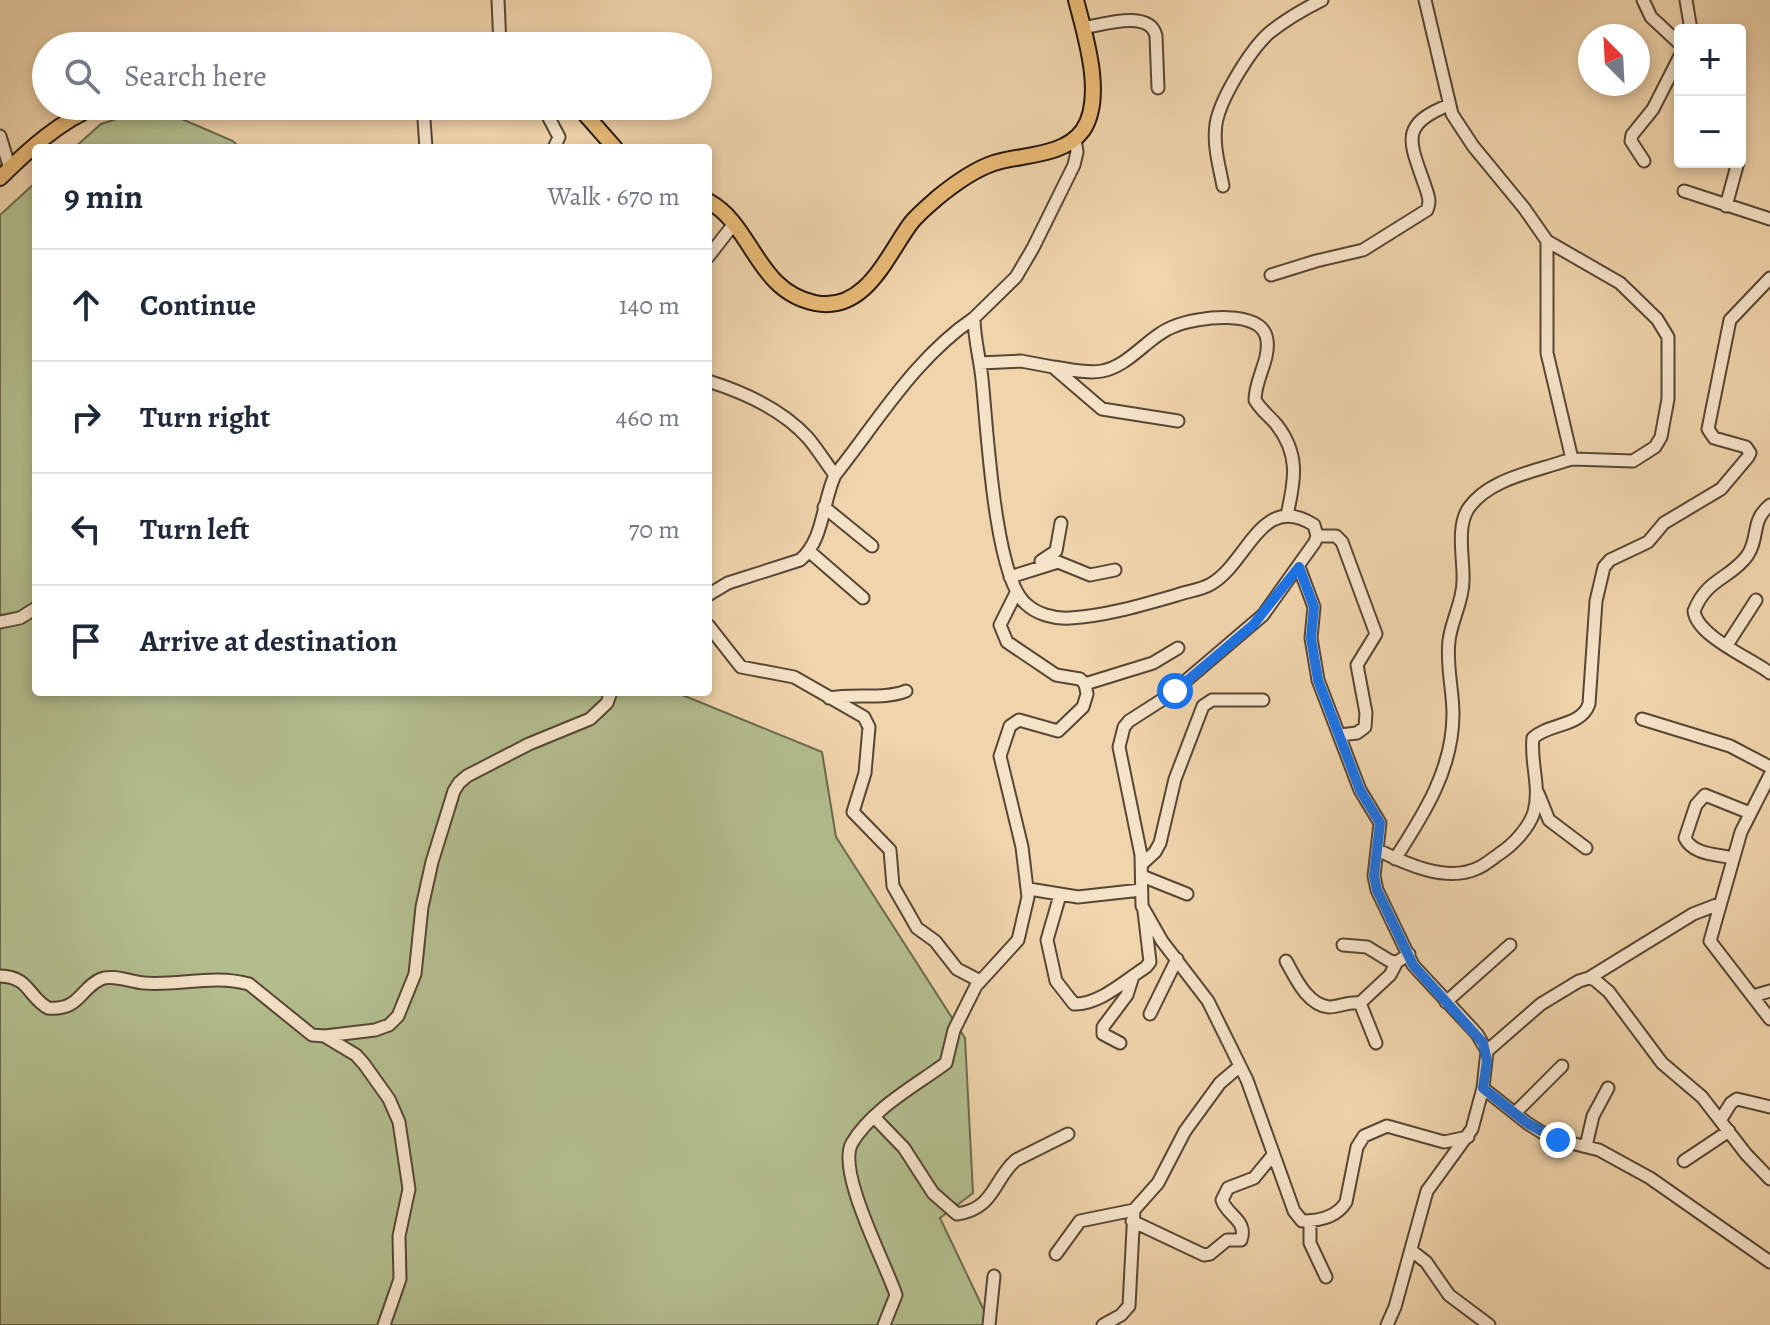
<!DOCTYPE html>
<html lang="en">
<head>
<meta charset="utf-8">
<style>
	:root { --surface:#fff; --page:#f2f2f3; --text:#1f2937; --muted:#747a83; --line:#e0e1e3 }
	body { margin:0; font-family:Alegreya,serif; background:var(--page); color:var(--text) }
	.controls { position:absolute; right:24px; top:24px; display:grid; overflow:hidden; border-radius:8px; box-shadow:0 4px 12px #0003 }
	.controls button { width:72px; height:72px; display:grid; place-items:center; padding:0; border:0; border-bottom:2px solid var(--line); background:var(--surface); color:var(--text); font:40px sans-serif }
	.compass { position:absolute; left:1578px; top:24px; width:72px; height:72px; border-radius:50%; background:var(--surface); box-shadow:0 4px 12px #0003; rotate:336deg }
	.stop { position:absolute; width:24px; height:24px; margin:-18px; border:6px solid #1a73e8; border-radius:50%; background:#fff }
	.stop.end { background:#1a73e8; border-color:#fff; box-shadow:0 2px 8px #0008 }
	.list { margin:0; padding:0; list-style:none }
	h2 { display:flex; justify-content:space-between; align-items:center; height:104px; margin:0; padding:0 32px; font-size:34px }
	h2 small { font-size:26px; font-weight:400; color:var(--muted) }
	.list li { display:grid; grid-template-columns:52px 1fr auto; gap:24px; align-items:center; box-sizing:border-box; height:112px; padding:0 32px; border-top:2px solid var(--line) }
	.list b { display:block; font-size:30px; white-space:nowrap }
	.list em { font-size:26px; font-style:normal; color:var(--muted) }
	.icon { flex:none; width:44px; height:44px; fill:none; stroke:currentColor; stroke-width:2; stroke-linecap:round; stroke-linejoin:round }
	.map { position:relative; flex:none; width:1770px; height:1325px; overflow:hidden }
	.search { position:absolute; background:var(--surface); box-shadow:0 4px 12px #0003; left:32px; top:32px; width:680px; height:88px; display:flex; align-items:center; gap:20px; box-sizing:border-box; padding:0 28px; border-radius:44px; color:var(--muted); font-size:30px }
	.panel { position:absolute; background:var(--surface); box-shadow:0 4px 12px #0003; left:32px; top:144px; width:680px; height:552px; border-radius:8px }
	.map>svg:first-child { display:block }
	.green { fill:#b3be8e; stroke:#6c6a4e; stroke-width:2 }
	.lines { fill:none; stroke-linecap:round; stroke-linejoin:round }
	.minor-casing { stroke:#574635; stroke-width:15 }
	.major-casing { stroke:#24160e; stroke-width:18 }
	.minor { stroke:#f5e3c8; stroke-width:11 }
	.major { stroke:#e8ba76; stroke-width:14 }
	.route { stroke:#1a73e8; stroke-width:10 }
</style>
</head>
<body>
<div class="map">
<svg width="1770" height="1325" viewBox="0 0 1770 1325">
	<rect width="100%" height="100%" fill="#f0d4ab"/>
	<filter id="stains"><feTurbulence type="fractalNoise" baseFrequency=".0025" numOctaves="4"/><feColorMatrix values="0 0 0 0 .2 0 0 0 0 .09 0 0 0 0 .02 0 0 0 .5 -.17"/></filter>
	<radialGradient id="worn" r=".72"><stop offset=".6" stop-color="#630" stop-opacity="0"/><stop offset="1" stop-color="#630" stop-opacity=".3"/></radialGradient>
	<path class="green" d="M 154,107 L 233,141 L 240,148 L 74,148 L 101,124 Z
		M 36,182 L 36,692 L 675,692 L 822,752 L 836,837 L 965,1038 L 973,1193 L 940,1218 L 991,1325 L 0,1325 L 0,215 Z"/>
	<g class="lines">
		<defs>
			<path id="minor" d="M 498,0 L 500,46
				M 1643,0 L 1651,17 L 1680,44
				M 1686,0 L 1691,30
				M 1083,28 C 1102,25 1150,9 1156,36 L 1158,88
				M 423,106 L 426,148
				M 550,106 L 549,118 L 559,137 L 554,148
				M 0,136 L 10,169
				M 1075,139 L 1077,152 L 1074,165 L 1033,248 L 1016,277 L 974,318 C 974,338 980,359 982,379 C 987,425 994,574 1025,603 C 1036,614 1054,619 1070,618 C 1106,616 1142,605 1177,595 C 1188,591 1201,590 1211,584 C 1248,563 1261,491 1314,525 L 1317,536 L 1315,542 L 1263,615 L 1168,696 L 1129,721 L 1124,727 L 1119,747 L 1141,855 L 1142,906 L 1162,941 L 1208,1001 L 1247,1080 L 1294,1211 L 1302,1221 C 1319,1221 1337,1217 1346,1202 L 1357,1147 L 1364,1136 L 1387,1126 L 1444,1142 L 1468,1137
				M 1644,161 L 1631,141 L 1632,135 L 1653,109 L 1680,56
				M 1223,186 C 1219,165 1213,145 1216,124 C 1220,99 1250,50 1269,33 C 1285,20 1304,9 1322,0
				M 1684,191 L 1770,219
				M 1726,206 L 1738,162
				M 1547,241 L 1547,353 L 1572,459
				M 708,257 L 733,225
				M 1271,275 L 1316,261 L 1363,250 L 1427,210 C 1431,201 1428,195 1425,186 C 1410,142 1398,125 1449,105
				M 980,363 L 1021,361 L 1053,367 L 1102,409 L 1178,421
				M 1053,367 C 1069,369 1087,374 1102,371 C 1130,366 1149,335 1175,326 C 1197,317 1263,308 1267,340 C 1270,360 1255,379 1255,400 C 1260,409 1269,416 1276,424 C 1300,454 1295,480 1287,515
				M 708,381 C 743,392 783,410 808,438 C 818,450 826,463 835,475
				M 1770,505 C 1750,521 1760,538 1747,556 C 1730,579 1707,578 1694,611 C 1697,636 1750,658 1770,673
				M 824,507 L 872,546
				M 1317,536 L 1336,536 L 1342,542 L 1376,634 L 1357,665 L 1366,713 L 1365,727 L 1357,733 L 1340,735
				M 810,552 L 863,598
				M 1041,561 L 1056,551 L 1061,523
				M 1299,567 L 1314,607 L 1311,638 L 1318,680 L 1360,790 L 1380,823 L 1374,876 L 1377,890 L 1413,965 L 1477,1034 L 1487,1051 L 1483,1088 L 1472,1129 L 1427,1191 L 1395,1307 L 1387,1325
				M 1010,577 L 1058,562 L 1090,575 L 1115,570
				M 708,595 L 728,583 L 800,560 C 824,540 822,503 835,475 C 878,421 915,358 974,318
				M 0,622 L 20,618 L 36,608
				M 708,625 L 741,667 L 794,677 L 864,717 L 869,727 L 865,773 L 853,812 L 890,850 L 893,886 L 917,928 L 935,941 L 957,969 L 980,981
				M 1727,645 L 1756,600
				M 1085,684 L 1153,663 L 1178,648
				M 829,698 C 856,693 883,700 906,691
				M 1642,719 L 1730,746 L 1770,767
				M 1770,775 L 1741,832 L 1710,941 L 1770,1019
				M 1538,793 L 1549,820 L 1586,848
				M 1378,850 C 1406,864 1447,883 1478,868 C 1485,865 1492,859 1499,854 C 1513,845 1529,828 1534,812 C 1541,787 1530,762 1533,738 C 1549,723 1581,727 1589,704 L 1596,601 L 1604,567 L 1610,560 L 1648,542 L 1664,523 L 1721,489 L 1748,457 L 1750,453 L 1746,447 L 1714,438 L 1708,429 L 1730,320 L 1770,278
				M 1733,858 C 1717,854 1693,855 1685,838 L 1696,805 L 1705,795 L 1750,813
				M 1395,859 C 1424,814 1453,769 1453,714 C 1453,690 1446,665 1449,641 C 1451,621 1463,602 1463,581 C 1464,560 1456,528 1468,509 C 1488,479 1533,472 1565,461 L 1572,459 L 1633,461 L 1655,447 L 1661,437 L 1668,399 L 1668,337 L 1657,319 L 1620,283 L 1547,241 L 1524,208 L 1473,146 L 1452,114 L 1425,0
				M 1142,864 L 1155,852 L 1160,843 L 1175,779 L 1203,706 L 1212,700 L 1263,700
				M 1142,876 L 1187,894
				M 1029,889 L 1078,897 L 1141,890
				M 1060,895 L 1047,940 L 1056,981 L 1074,1004 C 1099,1005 1126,980 1146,967 L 1150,962 L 1144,911
				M 1343,945 L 1367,947 L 1390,961 L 1397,962 L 1409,954
				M 1286,961 C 1295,977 1307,1005 1329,1007 C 1339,1007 1350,1001 1360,1003 L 1376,1043
				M 0,976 C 30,977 27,996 48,1008 C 80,1011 80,988 101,979 C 112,974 131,982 144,983 C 179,986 214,974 249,984 L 312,1035 L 325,1036 L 375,1030 L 389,1025 L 398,1016 L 415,974 L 422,907 L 432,862 L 454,791 L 459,783 L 467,776 L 529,744 L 590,719 L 607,703 L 611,692
				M 1589,978 L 1693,914 L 1719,904
				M 1753,996 L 1770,991
				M 1446,1002 L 1510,945
				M 1360,1003 L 1390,975 L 1397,962
				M 1150,1014 L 1177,959
				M 326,1037 L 356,1055 L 364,1064 L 389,1099 L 399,1122 L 409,1189 L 399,1236 L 400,1279 L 384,1325
				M 1120,1043 L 1103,1034 L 1103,1027 L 1127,995 L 1133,976
				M 1487,1051 L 1541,1004 L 1579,981 L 1589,978 L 1595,980 L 1609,992 L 1662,1063 L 1702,1097 L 1746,1154 L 1770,1179
				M 1483,1088 L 1527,1123 L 1551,1138 L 1599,1150 L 1650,1178 L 1770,1262
				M 1515,1113 L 1562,1066
				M 875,1118 L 904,1148 L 933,1193 L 957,1214 C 995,1209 994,1178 1016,1160 L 1068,1134
				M 1721,1119 L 1731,1103 L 1737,1099 L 1770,1107
				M 1586,1146 L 1593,1116 L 1608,1088
				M 1684,1161 L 1729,1131
				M 1132,1221 L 1204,1255 L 1210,1254 L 1227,1240 L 1241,1240 C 1248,1220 1227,1216 1222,1200 L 1228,1188 L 1254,1178 L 1273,1155
				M 1310,1221 L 1310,1243 L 1326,1277
				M 1412,1251 L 1426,1262 L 1449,1295 L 1489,1325
				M 1056,1254 L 1080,1221 L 1134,1210
				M 884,1325 L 896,1295 C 886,1264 836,1171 852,1143 C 872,1109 915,1086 946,1063 L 954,1030 L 976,986 L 1018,940 L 1028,897 L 1022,847 L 1000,756 L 1010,726 L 1019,720 L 1058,731 L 1083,707 L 1087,694 L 1085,684 L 1080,679 L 1056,675 L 1007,642 L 1000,625 L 1016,593
				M 989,1325 L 994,1276
				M 1103,1325 L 1121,1315 L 1129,1306 L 1134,1210 L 1158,1183 L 1185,1131 L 1220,1083 L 1240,1066"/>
			<path id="major" d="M 578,106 L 615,148
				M 0,178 C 28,150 60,121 97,106
				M 708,201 C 753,225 756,291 815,303 C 866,313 887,255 911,223 C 918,214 928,206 937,198 C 954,184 973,170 994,163 C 1022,154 1064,157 1083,130 C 1105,97 1085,35 1076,0"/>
		</defs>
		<use href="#minor" class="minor-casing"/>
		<use href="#major" class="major-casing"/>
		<use href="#minor" class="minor"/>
		<use href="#major" class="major"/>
	</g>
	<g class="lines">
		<path class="route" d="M 1175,691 L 1253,625 L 1299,567 L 1314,607 L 1311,638 L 1318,680 L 1360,790 L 1380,823 L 1374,876 L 1377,890 L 1413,965 L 1483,1043 L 1487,1061 L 1483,1088 L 1527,1123 L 1558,1140"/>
	</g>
	<rect width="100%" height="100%" filter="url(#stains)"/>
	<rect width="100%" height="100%" fill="url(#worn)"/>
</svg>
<div class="controls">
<button>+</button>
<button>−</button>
</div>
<svg class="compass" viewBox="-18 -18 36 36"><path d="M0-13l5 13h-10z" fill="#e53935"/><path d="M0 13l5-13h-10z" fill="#747a83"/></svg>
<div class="stop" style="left:1175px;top:691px"></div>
<div class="stop end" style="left:1558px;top:1140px"></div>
<div class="search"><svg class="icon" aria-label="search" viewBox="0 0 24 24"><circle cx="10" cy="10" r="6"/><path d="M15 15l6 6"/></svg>Search here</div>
<section class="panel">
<h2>9 min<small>Walk · 670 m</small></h2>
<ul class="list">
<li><svg class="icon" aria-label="ahead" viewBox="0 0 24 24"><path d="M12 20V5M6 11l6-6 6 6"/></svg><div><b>Continue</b></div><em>140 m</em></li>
<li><svg class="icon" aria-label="right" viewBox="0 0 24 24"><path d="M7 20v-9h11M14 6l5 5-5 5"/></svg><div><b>Turn right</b></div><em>460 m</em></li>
<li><svg class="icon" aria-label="left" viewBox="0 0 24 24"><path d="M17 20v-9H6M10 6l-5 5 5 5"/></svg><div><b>Turn left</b></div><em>70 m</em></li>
<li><svg class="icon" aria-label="arrive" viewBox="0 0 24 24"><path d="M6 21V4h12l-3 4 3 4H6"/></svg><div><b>Arrive at destination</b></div></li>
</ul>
</section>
</div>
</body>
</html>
